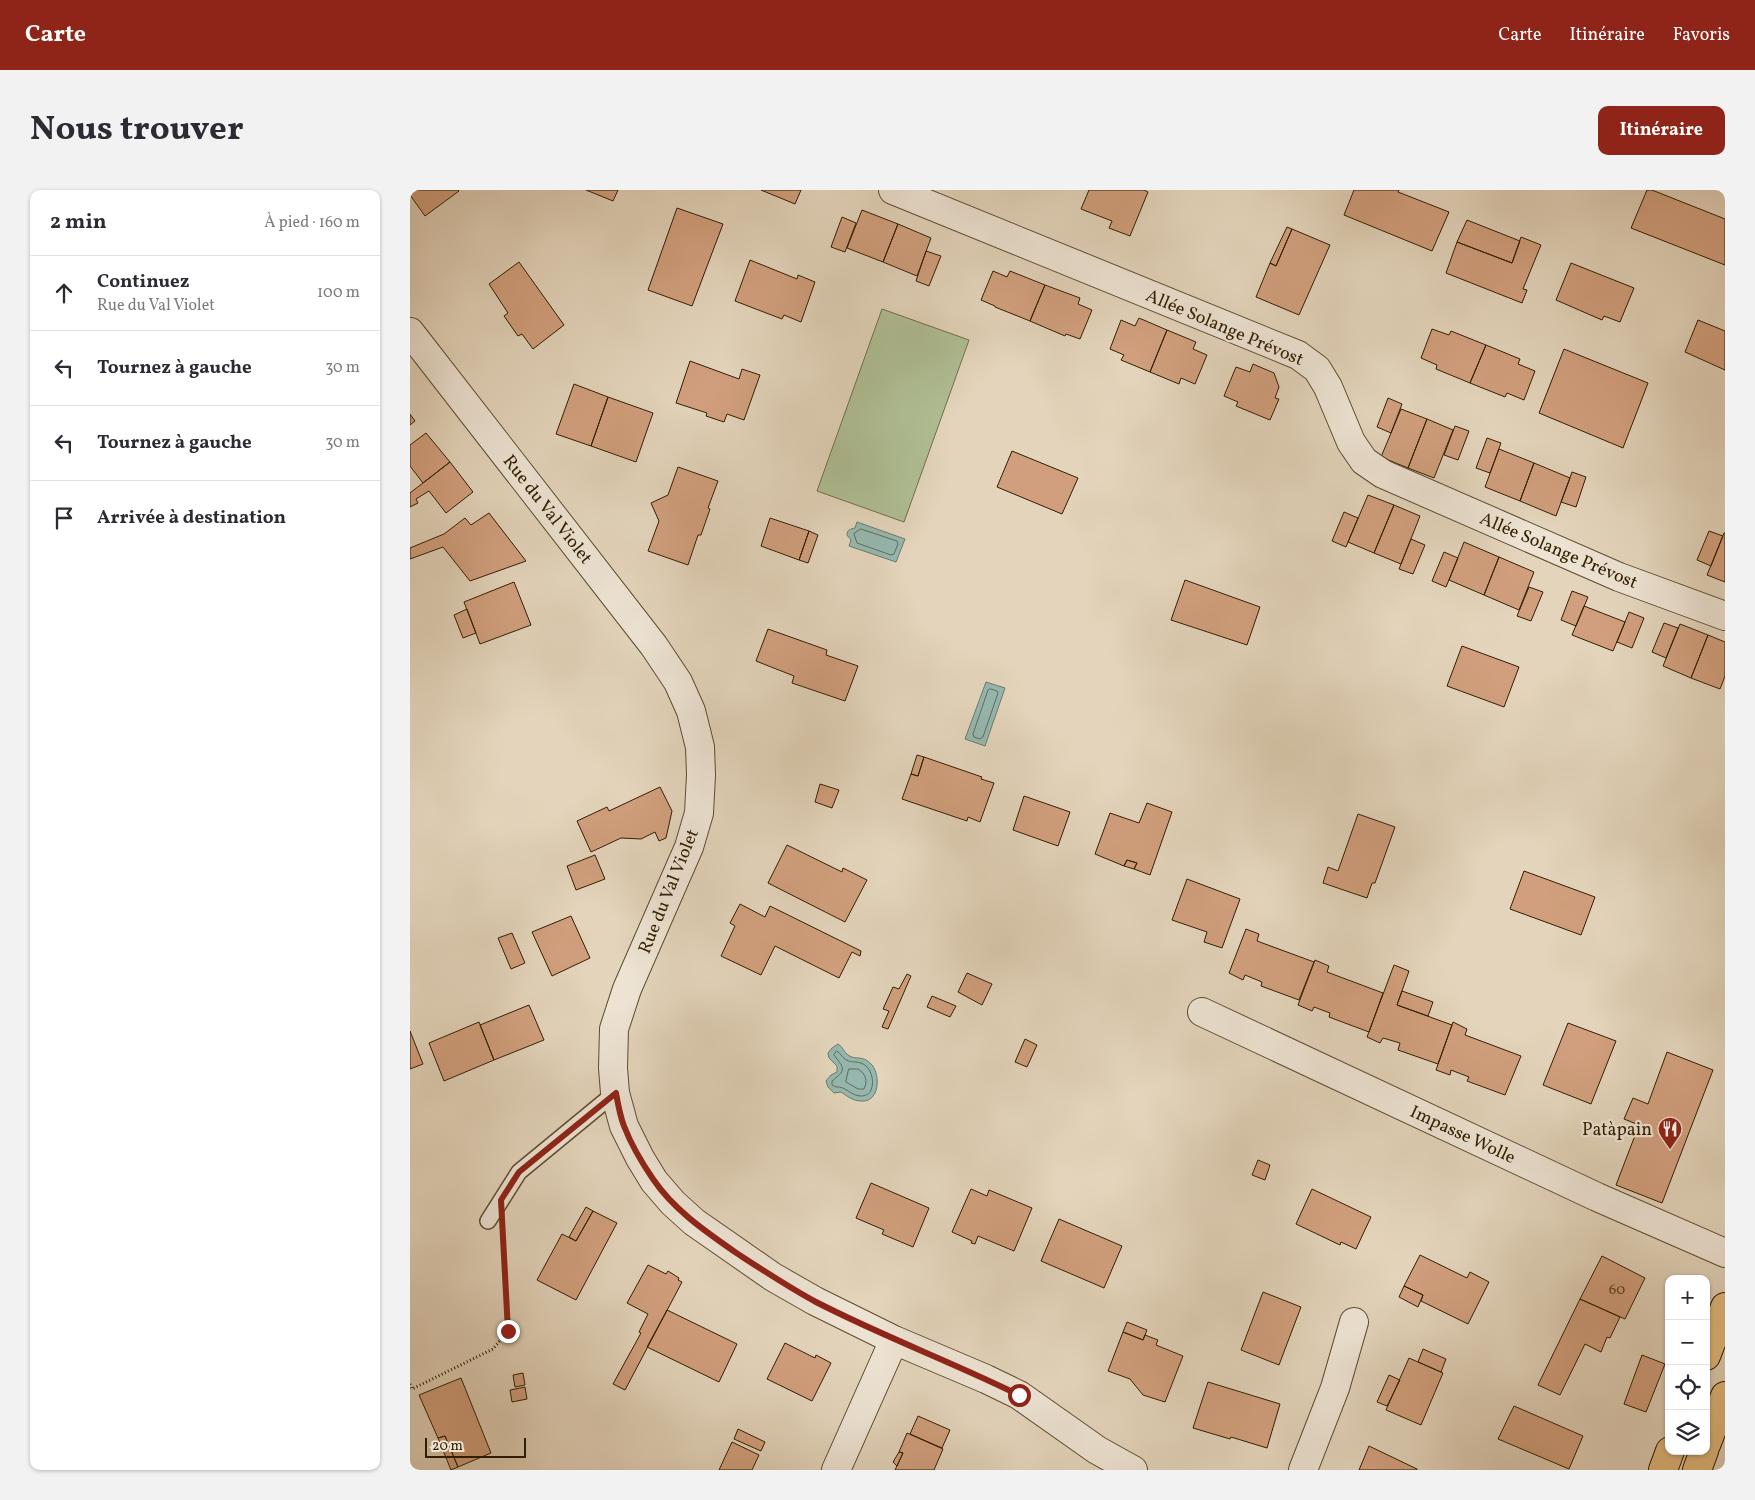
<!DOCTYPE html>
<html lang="fr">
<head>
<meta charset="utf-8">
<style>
	:root { --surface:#fff; --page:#f2f2f3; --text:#2b2b33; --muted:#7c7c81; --line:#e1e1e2; --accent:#8f2418 }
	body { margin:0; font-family:Vollkorn,serif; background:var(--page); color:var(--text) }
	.controls { position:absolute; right:15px; bottom:15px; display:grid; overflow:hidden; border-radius:10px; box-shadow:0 1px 4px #0004 }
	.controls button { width:45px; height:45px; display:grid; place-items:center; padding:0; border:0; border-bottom:1px solid var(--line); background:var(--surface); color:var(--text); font:25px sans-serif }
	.scale { position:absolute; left:15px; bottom:12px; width:101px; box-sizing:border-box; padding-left:5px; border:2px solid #321e01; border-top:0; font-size:14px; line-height:18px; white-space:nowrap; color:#321e01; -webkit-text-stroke:4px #ede3d3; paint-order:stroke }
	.stop { position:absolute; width:15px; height:15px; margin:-11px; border:4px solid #8f2418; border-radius:50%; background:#fff }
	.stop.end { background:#8f2418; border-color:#fff; box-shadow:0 1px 5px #0008 }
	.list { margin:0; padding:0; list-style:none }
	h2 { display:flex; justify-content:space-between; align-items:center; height:65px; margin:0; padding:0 20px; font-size:21px }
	h2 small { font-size:16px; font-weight:400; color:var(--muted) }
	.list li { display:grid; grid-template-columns:32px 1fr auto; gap:15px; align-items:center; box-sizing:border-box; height:75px; padding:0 20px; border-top:1px solid var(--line) }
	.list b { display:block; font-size:19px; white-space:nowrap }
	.list p { margin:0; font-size:16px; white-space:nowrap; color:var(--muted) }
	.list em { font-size:16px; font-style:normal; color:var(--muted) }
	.icon { flex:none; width:28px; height:28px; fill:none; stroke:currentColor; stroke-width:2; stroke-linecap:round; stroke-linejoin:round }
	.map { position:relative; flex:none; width:1315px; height:1280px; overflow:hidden; border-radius:10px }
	header { display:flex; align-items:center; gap:30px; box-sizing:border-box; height:70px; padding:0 25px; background:var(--accent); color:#fff }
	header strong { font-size:24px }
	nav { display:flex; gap:28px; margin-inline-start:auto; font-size:18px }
	.intro { display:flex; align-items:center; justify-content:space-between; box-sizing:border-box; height:120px; padding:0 30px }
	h1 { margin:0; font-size:35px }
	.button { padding:12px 22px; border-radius:10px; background:var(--accent); color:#fff; font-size:18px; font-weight:700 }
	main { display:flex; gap:30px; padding:0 30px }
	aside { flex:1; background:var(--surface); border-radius:10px; box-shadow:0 1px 4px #0004 }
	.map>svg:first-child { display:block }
	.green { fill:#afbe94; stroke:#706e4a }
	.water { fill:#95b8b0; stroke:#6d7a6a }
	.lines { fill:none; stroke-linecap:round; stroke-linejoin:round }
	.shore { stroke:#646b58; stroke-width:1 }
	.building { fill:#d19f7d; stroke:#321e01 }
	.lane-casing { stroke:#5e4c30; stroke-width:18 }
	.street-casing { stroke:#5e4c30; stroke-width:30 }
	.primary-casing { stroke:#321e01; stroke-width:30 }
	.path { stroke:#321e01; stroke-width:3; stroke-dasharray:1 2.5; stroke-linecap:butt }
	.lane { stroke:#ede3d3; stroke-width:15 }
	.street { stroke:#ede3d3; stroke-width:28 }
	.primary { stroke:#e2ba7e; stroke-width:28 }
	.route { stroke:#8f2418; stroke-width:6 }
	.labels { text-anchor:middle; stroke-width:4.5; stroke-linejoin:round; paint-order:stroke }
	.number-label { font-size:15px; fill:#5a3e20 }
	.street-label { font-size:18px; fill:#321e01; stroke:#ede3d3 }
	.poi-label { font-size:18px; fill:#321e01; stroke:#ede3d3; text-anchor:end }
</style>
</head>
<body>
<header>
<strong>Carte</strong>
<nav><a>Carte</a><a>Itinéraire</a><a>Favoris</a></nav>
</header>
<div class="intro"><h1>Nous trouver</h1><a class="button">Itinéraire</a></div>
<main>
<aside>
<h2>2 min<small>À pied · 160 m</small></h2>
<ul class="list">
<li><svg class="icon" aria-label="ahead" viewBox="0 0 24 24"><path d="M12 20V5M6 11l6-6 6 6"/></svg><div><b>Continuez</b><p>Rue du Val Violet</p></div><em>100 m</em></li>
<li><svg class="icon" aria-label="left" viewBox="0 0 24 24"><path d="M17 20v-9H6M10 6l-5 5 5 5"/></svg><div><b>Tournez à gauche</b></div><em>30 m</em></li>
<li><svg class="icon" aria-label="left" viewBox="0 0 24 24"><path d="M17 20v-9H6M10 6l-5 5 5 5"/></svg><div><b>Tournez à gauche</b></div><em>30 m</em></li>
<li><svg class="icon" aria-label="arrive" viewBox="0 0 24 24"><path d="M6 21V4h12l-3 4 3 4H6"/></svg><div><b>Arrivée à destination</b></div></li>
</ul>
</aside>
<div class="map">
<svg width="1315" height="1280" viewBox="0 0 1315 1280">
	<rect width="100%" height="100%" fill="#e3d4bb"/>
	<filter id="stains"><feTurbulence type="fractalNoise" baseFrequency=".004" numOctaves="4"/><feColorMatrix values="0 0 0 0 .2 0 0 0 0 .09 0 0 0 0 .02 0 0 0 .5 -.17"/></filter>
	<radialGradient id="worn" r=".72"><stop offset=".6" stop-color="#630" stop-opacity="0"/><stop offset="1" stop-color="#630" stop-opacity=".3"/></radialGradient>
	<path class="green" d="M 472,119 L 559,150 L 494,332 L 407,301 Z"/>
	<path class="water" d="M 447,332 L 495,349 L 486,372 L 439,356 L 441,350 L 437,345 C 437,340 440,339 445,338 Z
		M 576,492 L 595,498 L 575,556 L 555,549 Z
		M 428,854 C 433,857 434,862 438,865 C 446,871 453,864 462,875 C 471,886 469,913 451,911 C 443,911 437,906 431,902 L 424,903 L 418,897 L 416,891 L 421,885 L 427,882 L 427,876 L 419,868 L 418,863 L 422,858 Z"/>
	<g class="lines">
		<path class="shore" d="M 451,339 L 487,351 L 488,354 L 484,364 L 481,365 L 447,353 L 444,344 Z
			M 581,499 L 587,501 L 588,503 L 573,547 L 570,549 L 564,547 L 563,544 L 578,500 Z
			M 427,861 C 430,863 432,867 435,869 C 440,873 445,871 451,873 C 461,876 465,891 461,900 C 460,904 455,906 451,906 C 441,906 436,896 426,897 L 422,895 L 422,891 C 436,880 435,879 424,865 Z
			M 439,879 L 448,879 C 456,884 458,891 454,899 L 448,899 L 436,892 Z"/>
	</g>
	<path class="building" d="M 0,0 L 48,0 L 49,1 L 15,26 L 0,5 Z
		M 176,0 L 208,0 L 203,11 Z
		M 351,0 L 391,0 L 385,14 Z
		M 679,0 L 734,0 L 738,2 L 720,46 L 699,38 L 702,31 L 671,19 Z
		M 944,0 L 989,0 L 988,2 L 1039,22 L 1022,61 L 934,25 Z
		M 1237,0 L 1242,0 L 1315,29 L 1315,75 L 1221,38 Z
		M 267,18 L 313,34 L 282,116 L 238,100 Z
		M 452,20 L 488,34 L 473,72 L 437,58 Z
		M 432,27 L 446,33 L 435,62 L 421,57 Z
		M 1057,30 L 1110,51 L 1102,73 L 1047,52 Z
		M 488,34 L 521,48 L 507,86 L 473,72 Z
		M 877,37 L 882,39 L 866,76 L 860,73 Z
		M 882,39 L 920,55 L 889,125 L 846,107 L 860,73 L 866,76 Z
		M 1111,47 L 1131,55 L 1113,99 L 1117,100 L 1112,113 L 1036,83 L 1047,52 L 1102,73 Z
		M 516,61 L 531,66 L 519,96 L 506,91 Z
		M 340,70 L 387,89 L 388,85 L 405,92 L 391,132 L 374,125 L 372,129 L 325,111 Z
		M 109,72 L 154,135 L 123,159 L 112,144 L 108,146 L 94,126 L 98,123 L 79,94 Z
		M 1161,73 L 1224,98 L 1210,132 L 1194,126 L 1192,130 L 1146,110 Z
		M 583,81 L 597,87 L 600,81 L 635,95 L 620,131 L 585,117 L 585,116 L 571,110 Z
		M 635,95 L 670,108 L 668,114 L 682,120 L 670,149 L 656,144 L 655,146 L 620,131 Z
		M 729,128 L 757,140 L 740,182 L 711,170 L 714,165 L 700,159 L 711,130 L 725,136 Z
		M 1288,130 L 1315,141 L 1315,180 L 1275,162 Z
		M 1022,139 L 1039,145 L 1041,141 L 1076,155 L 1060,193 L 1026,179 L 1027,175 L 1011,168 Z
		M 757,140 L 786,152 L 783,159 L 797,165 L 785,194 L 771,188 L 769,194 L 740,182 Z
		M 1076,155 L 1110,169 L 1108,174 L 1125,181 L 1114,210 L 1097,203 L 1095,207 L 1060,193 Z
		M 1154,159 L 1238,193 L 1213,258 L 1129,223 Z
		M 280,171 L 329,189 L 332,179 L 350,185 L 334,230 L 317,224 L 314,232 L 296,226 L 297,223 L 266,213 Z
		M 843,174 L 864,183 L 869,197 L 865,208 L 869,209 L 860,230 L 826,216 L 828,212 L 814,206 L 826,177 L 840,182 Z
		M 164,194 L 198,207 L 181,256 L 146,244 Z
		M 198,207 L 243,223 L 226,272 L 181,256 Z
		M 978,208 L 992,214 L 981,243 L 967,237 Z
		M 991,219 L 1017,229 L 998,278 L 971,267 Z
		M 0,224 L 5,231 L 0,235 Z
		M 1017,229 L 1043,240 L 1024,288 L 998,278 Z
		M 1045,236 L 1059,241 L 1048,270 L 1034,265 Z
		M 16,243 L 40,272 L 13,293 L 0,276 L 0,255 Z
		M 1077,248 L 1091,253 L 1080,283 L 1066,278 Z
		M 1089,259 L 1124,273 L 1110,311 L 1075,297 Z
		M 602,261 L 668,288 L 652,324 L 587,297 Z
		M 40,272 L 63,302 L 36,323 L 19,301 L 6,309 L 8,313 L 0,317 L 0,303 Z
		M 1124,273 L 1160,288 L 1146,326 L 1110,311 Z
		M 268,277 L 308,291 L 298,318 L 300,319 L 291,345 L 288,345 L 278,375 L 238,361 L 249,331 L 241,313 L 258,305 Z
		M 1162,282 L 1176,287 L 1166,317 L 1151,312 Z
		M 958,305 L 984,315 L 964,363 L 938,352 Z
		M 984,315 L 1010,326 L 991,374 L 964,363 Z
		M 934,322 L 948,328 L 936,357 L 922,351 Z
		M 79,323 L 116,371 L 60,391 L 33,357 L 0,369 L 0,358 L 34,344 L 55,328 L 61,335 Z
		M 360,328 L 399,341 L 389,370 L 351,356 Z
		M 399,341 L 408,345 L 398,373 L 389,370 Z
		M 1299,341 L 1313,346 L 1301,376 L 1287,370 Z
		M 1314,343 L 1315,343 L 1315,392 L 1297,385 Z
		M 1001,349 L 1015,355 L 1003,384 L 989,379 Z
		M 1054,352 L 1089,367 L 1074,405 L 1039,390 Z
		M 1034,362 L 1048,368 L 1036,397 L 1022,391 Z
		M 1089,367 L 1124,382 L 1109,420 L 1074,405 Z
		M 775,390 L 850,417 L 837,455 L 761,430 Z
		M 104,392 L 121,435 L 70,454 L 54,412 Z
		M 1119,397 L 1133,402 L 1121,431 L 1107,426 Z
		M 1162,401 L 1178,407 L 1166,436 L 1151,430 Z
		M 1174,416 L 1215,432 L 1203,461 L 1162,445 Z
		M 57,419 L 66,443 L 53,448 L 44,425 Z
		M 1219,422 L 1234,428 L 1222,458 L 1207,452 Z
		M 1254,433 L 1268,438 L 1256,468 L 1242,462 Z
		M 1270,434 L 1298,445 L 1281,488 L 1253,476 Z
		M 358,439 L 417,460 L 416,465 L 448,476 L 435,511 L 382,493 L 384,486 L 346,471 Z
		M 1298,445 L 1315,452 L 1315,486 L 1310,499 L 1281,488 Z
		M 1052,456 L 1109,477 L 1094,517 L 1037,496 Z
		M 507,565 L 514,567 L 508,586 L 501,584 Z
		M 514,567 L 572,587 L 571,589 L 584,593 L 570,632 L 558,627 L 557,631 L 492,609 L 501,584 L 508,586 Z
		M 410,594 L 429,600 L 422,618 L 405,612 Z
		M 250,597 L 262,621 L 256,648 L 249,651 L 245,642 L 231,649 L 211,648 L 181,662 L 167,631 L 197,617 L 199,621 Z
		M 614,606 L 660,622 L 648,656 L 603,640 Z
		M 737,613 L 762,622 L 740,685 L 724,679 L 727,673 L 717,670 L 714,676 L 685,664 L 700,623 L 729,633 Z
		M 948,624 L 985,637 L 965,693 L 962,693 L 957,708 L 913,693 L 918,677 L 928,681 Z
		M 377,655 L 432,682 L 433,678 L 457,690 L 435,732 L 358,693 Z
		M 185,665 L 195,689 L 166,700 L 157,676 Z
		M 717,670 L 727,673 L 724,679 L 714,676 Z
		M 1114,681 L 1185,707 L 1171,745 L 1100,719 Z
		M 777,689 L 830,709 L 812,758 L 794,752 L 797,742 L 762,730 Z
		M 330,714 L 355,727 L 360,716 L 451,761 L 450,766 L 442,762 L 429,788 L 365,756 L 351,785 L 311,766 L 325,736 L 320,733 Z
		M 161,726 L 180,768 L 142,786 L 122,742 Z
		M 836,739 L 849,744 L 847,751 L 904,772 L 889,810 L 851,796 L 852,792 L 835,785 L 833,790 L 819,783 Z
		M 102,743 L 115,773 L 101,779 L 88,748 Z
		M 905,770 L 919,776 L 917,782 L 973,803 L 959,842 L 919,827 L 920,823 L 904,817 L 902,821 L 888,815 Z
		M 984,775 L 999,781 L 987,815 L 1042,835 L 1028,874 L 988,860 L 990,853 L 973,848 L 970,853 L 957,847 Z
		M 557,783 L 582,794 L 572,815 L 548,802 Z
		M 497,784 L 501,786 L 478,839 L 472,837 L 479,821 L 473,819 L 483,797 L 489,799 Z
		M 992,801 L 1023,812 L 1018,826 L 987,815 Z
		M 522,806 L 546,816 L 540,827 L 517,817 Z
		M 119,815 L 134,850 L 84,870 L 70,835 Z
		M 69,832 L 84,870 L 34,891 L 19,853 Z
		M 1043,832 L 1057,839 L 1055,845 L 1111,866 L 1095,905 L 1057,891 L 1059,887 L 1041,880 L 1040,885 L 1026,880 Z
		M 1158,833 L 1206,851 L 1181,914 L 1133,895 Z
		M 0,841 L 13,874 L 0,879 Z
		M 615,849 L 627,855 L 617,877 L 605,872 Z
		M 1257,862 L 1303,880 L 1252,1013 L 1206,995 L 1229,935 L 1214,929 L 1223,908 L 1238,914 Z
		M 848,970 L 860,975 L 855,990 L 842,985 Z
		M 461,993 L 519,1018 L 503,1057 L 472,1044 L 474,1040 L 446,1028 Z
		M 561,999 L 577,1006 L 579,1000 L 622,1018 L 604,1061 L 568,1046 L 565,1054 L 561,1053 L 562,1051 L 542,1042 Z
		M 902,999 L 961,1027 L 946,1059 L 931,1052 L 930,1055 L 886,1034 Z
		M 176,1017 L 183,1021 L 166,1051 L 159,1047 Z
		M 183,1021 L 207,1033 L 166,1110 L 127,1090 L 152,1044 L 166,1051 Z
		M 649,1029 L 712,1056 L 694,1098 L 631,1071 Z
		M 1010,1065 L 1057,1088 L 1060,1082 L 1079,1092 L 1058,1134 L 1011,1111 L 1013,1105 L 994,1096 Z
		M 1192,1066 L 1235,1088 L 1215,1129 L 1170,1109 Z
		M 238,1075 L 256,1084 L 258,1081 L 269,1088 L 268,1090 L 272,1092 L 215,1200 L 203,1194 L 231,1143 L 229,1142 L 238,1124 L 217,1113 Z
		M 994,1096 L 1013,1105 L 1008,1117 L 989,1107 Z
		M 853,1102 L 891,1117 L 869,1175 L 831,1160 Z
		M 1170,1109 L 1210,1127 L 1200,1148 L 1197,1147 L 1191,1162 L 1175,1154 L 1150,1205 L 1128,1195 Z
		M 257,1120 L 327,1154 L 309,1192 L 237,1157 Z
		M 717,1132 L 737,1140 L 733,1150 L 713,1142 Z
		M 713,1142 L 733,1150 L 735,1145 L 748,1150 L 746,1155 L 773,1166 L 755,1212 L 733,1205 L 720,1189 L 698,1181 Z
		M 375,1153 L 405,1168 L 406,1165 L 421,1173 L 402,1211 L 357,1189 Z
		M 1013,1159 L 1036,1169 L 1031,1182 L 1008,1172 Z
		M 1232,1165 L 1255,1174 L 1236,1222 L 1214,1214 Z
		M 999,1168 L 1033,1183 L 1011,1235 L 976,1220 Z
		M 113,1183 L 115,1195 L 105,1197 L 103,1185 Z
		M 979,1185 L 990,1190 L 977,1216 L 967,1212 Z
		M 51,1188 L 81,1263 L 48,1277 L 35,1246 L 28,1248 L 9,1205 Z
		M 798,1192 L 870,1214 L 857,1258 L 821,1247 L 820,1249 L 783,1238 Z
		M 115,1197 L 117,1209 L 102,1212 L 100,1200 Z
		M 1104,1216 L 1173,1246 L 1159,1279 L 1088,1249 Z
		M 508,1226 L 540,1240 L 532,1258 L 500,1244 Z
		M 328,1239 L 355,1252 L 351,1261 L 324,1249 Z
		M 497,1243 L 533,1259 L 524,1280 L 485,1280 L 493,1263 L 489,1262 Z
		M 35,1246 L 48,1277 L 41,1280 L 28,1248 Z
		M 322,1252 L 349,1265 L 342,1280 L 309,1280 Z
		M 959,1256 L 1007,1279 L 1007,1280 L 949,1280 Z
		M 489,1262 L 493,1263 L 487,1276 L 483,1272 Z"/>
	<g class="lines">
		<defs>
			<path id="lane" d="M 78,1031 L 109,982 L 205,903"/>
			<path id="street" d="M 483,0 L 888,165 L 907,179 L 918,197 L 941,252 L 954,271 L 973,284 L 1209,387 L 1315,426
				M 0,142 L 244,456 L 268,492 L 281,521 L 290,557 L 291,585 L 289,623 L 279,657 L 217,799 L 204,839 L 203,878 L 205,903 L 214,936 L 230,968 L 244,991 L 263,1013 L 284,1032 L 363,1087 L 405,1111 L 484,1150 L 576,1189 L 609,1205 L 687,1260 L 723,1280
				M 792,822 L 1187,1007 L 1315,1063
				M 426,1280 L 484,1150
				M 893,1280 L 925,1198 L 944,1132"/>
			<path id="primary" d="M 1296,1166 L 1315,1117
				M 1296,1255 L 1315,1206
				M 1253,1280 L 1260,1261
				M 1287,1280 L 1294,1261"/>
		</defs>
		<use href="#lane" class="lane-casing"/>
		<use href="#street" class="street-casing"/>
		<use href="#primary" class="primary-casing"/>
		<path class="path" d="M 0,1194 L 2,1199 L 83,1159 L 98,1141 L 93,1050"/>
		<use href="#lane" class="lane"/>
		<use href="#street" class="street"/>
		<use href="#primary" class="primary"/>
	</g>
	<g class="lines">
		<path class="route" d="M 98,1141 L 91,1010 L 109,982 L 206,903 C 208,914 210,926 214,936 C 221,954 232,973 243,989 C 264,1020 295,1041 325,1062 C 351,1079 378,1097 406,1112 C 472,1146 542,1172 609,1205"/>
	</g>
	<defs>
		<symbol id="restaurant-pin" viewBox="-11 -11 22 30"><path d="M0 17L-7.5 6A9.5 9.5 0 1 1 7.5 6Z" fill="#8f2418" stroke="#ede3d3"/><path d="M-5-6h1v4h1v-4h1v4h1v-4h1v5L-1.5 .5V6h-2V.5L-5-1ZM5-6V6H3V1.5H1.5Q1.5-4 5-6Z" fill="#fff"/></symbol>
	</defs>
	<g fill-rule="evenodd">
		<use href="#restaurant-pin" x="1246" y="925" width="28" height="38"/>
	</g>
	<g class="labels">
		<g class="number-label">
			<text x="1207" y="1104">60</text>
		</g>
		<g class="street-label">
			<text transform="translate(815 137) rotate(23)" y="6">Allée Solange Prévost</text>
			<text transform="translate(138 319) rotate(52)" y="6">Rue du Val Violet</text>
			<text transform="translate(1149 360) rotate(23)" y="6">Allée Solange Prévost</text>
			<text transform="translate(258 701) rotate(-68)" y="6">Rue du Val Violet</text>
			<text transform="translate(1053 944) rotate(25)" y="6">Impasse Wolle</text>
		</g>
		<g class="poi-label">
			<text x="1242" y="945">Patàpain</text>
		</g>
	</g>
	<rect width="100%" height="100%" filter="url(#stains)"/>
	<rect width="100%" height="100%" fill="url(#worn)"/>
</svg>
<div class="controls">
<button>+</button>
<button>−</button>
<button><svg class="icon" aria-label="locate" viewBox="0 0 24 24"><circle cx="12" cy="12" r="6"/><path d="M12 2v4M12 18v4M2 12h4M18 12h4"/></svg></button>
<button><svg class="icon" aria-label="layers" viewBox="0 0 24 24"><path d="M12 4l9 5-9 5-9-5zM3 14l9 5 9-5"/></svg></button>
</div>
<div class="scale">20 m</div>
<div class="stop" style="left:609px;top:1205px"></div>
<div class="stop end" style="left:98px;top:1141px"></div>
</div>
</main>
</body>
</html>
